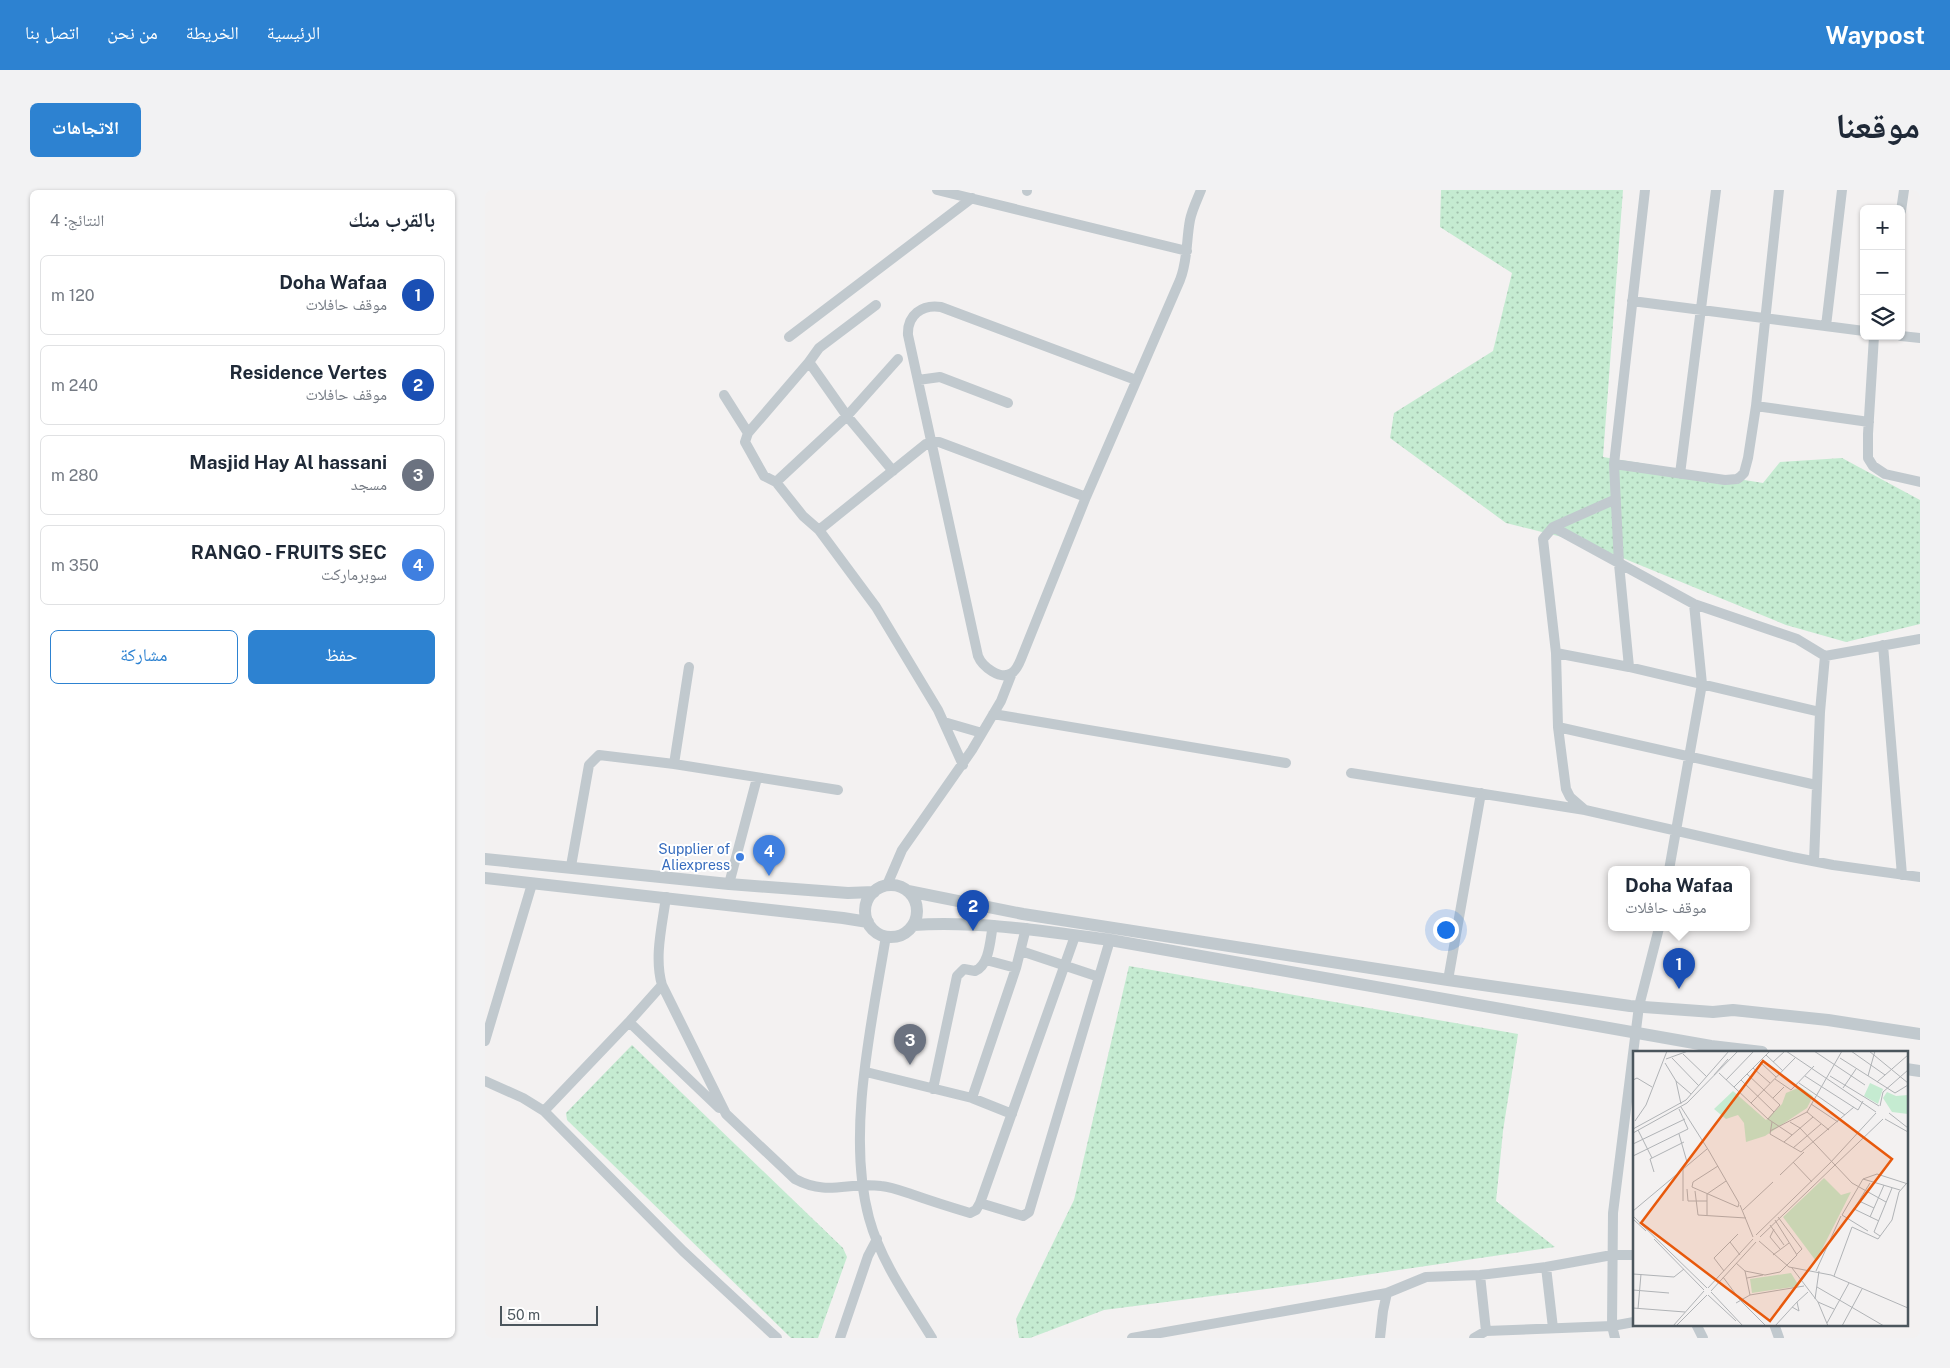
<!DOCTYPE html>
<html lang="ar">
<head>
<meta charset="utf-8">
<style>
	:root { --surface:#fff; --page:#f2f2f3; --text:#1f2937; --muted:#747a83; --line:#e0e1e3; --accent:#2d82d1 }
	body { margin:0; font-family:"Public Sans","Noto Naskh Arabic",sans-serif; background:var(--page); color:var(--text); direction:rtl }
	.controls { position:absolute; right:15px; top:15px; display:grid; overflow:hidden; border-radius:8px; box-shadow:0 1px 4px #0004 }
	.controls button { width:45px; height:45px; display:grid; place-items:center; padding:0; border:0; border-bottom:1px solid var(--line); background:var(--surface); color:var(--text); font:25px sans-serif }
	.scale { position:absolute; left:15px; bottom:12px; width:98px; box-sizing:border-box; padding-left:5px; border:2px solid #4b565d; border-top:0; font-size:14px; line-height:18px; white-space:nowrap; color:#4b565d; -webkit-text-stroke:4px #fff; paint-order:stroke }
	.you { position:absolute; left:960px; top:739px; width:18px; height:18px; margin:-12px; border:4px solid #fff; border-radius:50%; background:#1a73e8; box-shadow:0 0 0 8px #1a73e833 }
	.badge { display:grid; place-items:center; width:32px; height:32px; border-radius:50%; background:var(--accent); color:#fff; font-size:16px; font-weight:700 }
	.pin { position:absolute; translate:-50% -41px; filter:drop-shadow(0 1px 2px #0008) }
	.pin::after { content:''; position:absolute; top:26px; width:18px; height:15px; background:inherit; clip-path:polygon(0 0,100% 0,50% 100%) }
	.popup { position:absolute; left:1123px; top:676px; width:142px; height:65px; box-sizing:border-box; display:grid; place-content:center; border-radius:8px; background:var(--surface); filter:drop-shadow(0 1px 4px #0005); font-size:16px; white-space:nowrap; color:var(--muted) }
	.popup b { font-size:19px; color:var(--text) }
	.popup::after { content:''; position:absolute; left:50%; top:100%; margin-left:-10px; border:10px solid transparent; border-top-color:var(--surface) }
	.list { margin:0; padding:0; list-style:none }
	h2 { display:flex; justify-content:space-between; align-items:center; height:65px; margin:0; padding:0 20px; font-size:21px }
	h2 small { font-size:16px; font-weight:400; color:var(--muted) }
	.list li { display:grid; grid-template-columns:32px 1fr auto; gap:15px; align-items:center; box-sizing:border-box; height:80px; margin:0 10px 10px; padding:0 10px; border:1px solid var(--line); border-radius:8px }
	.list b { display:block; font-size:19px; white-space:nowrap }
	.list p { margin:0; font-size:16px; white-space:nowrap; color:var(--muted) }
	.list em { font-size:16px; font-style:normal; color:var(--muted) }
	.actions { display:flex; gap:10px; padding:15px 20px }
	.actions a { flex:1; padding:11px 0; border:1px solid var(--accent); border-radius:8px; text-align:center; font-size:18px; color:var(--accent) }
	.actions .main { background:var(--accent); color:#fff }
	.icon { flex:none; width:28px; height:28px; fill:none; stroke:currentColor; stroke-width:2; stroke-linecap:round; stroke-linejoin:round }
	.map { position:relative; flex:none; width:1435px; height:1148px; overflow:hidden; direction:ltr; border-radius:8px }
	header { display:flex; align-items:center; gap:30px; box-sizing:border-box; height:70px; padding:0 25px; background:var(--accent); color:#fff }
	header strong { font-size:24px }
	nav { display:flex; gap:28px; margin-inline-start:auto; font-size:18px }
	.intro { display:flex; align-items:center; justify-content:space-between; box-sizing:border-box; height:120px; padding:0 30px }
	h1 { margin:0; font-size:35px }
	.button { padding:12px 22px; border-radius:8px; background:var(--accent); color:#fff; font-size:18px; font-weight:700 }
	main { display:flex; gap:30px; padding:0 30px }
	aside { flex:1; background:var(--surface); border-radius:8px; box-shadow:0 1px 4px #0004 }
	.map>svg:first-child { display:block }
	.grass { fill:url(#grass-dots) }
	.lines { fill:none; stroke-linecap:round; stroke-linejoin:round }
	.minor { stroke:#c1c9ce; stroke-width:10 }
	.tertiary { stroke:#c1c9ce; stroke-width:12 }
	.shop-dot { fill:#3f7fe0; stroke:#fff; stroke-width:2 }
	.labels { text-anchor:middle; stroke-width:4; stroke-linejoin:round; paint-order:stroke }
	.shop-label { font-size:14px; fill:#366cbe; stroke:#fff; text-anchor:end }
	.inset-road { fill:none; stroke:#b0b3b6; stroke-width:1 }
	.view { fill:#e8590c; fill-opacity:0.15; stroke:#e8590c; stroke-width:2.5 }
	.inset-edge { fill:none; stroke:#4b565d; stroke-width:2.5 }
</style>
</head>
<body>
<header>
<strong>Waypost</strong>
<nav><a>الرئيسية</a><a>الخريطة</a><a>من نحن</a><a>اتصل بنا</a></nav>
</header>
<div class="intro"><h1>موقعنا</h1><a class="button">الاتجاهات</a></div>
<main>
<div class="map">
<svg width="1435" height="1148" viewBox="0 0 1435 1148">
	<defs>
		<pattern id="grass-dots" width="8" height="8" patternUnits="userSpaceOnUse" patternTransform="scale(1.25)"><rect width="8" height="8" fill="#c5ebd1"/><path d="M2 2h.1M6 6h.1" fill="none" stroke="#a2c1ad" stroke-width="1.8" stroke-linecap="round"/></pattern>
	</defs>
	<rect width="100%" height="100%" fill="#f3f1f1"/>
	<path class="grass" d="M 956,0 L 1138,0 L 1118,267 L 1278,293 L 1295,272 L 1357,268 L 1435,310 L 1435,434 L 1361,452 L 1301,435 L 1101,353 L 1021,333 L 905,248 L 909,223 L 1008,161 L 1027,83 L 955,37 Z
		M 644,776 L 1033,844 L 1018,941 L 1011,1011 L 1070,1057 L 812,1095 L 619,1120 L 545,1148 L 534,1148 L 531,1129 L 589,1010 Z
		M 147,855 L 358,1058 L 362,1067 L 333,1148 L 306,1148 L 82,930 L 81,923 Z"/>
	<g class="lines">
		<path class="minor" d="M 452,0 L 702,61
			M 542,1 L 542,0
			M 1416,21 L 1419,0
			M 1147,111 L 1379,141
			M 391,115 L 334,158 L 324,172 L 362,226 L 408,281
			M 1341,136 L 1357,0
			M 1389,146 L 1383,244 L 1383,268 L 1388,276 L 1400,284 L 1435,292
			M 1416,146 L 1435,148
			M 304,147 L 487,8
			M 413,169 L 362,226 L 291,292 L 318,326 L 334,340 L 391,417 L 453,520 L 478,575
			M 433,190 L 455,187 L 523,213
			M 651,190 L 456,117 C 437,114 422,125 423,145 L 493,466 C 497,476 515,491 527,483 C 531,480 534,474 536,469 L 601,307 L 695,90 C 703,70 701,51 705,30 C 707,20 712,10 716,0
			M 239,205 L 263,243 L 260,252 L 279,286 L 291,292
			M 1271,216 L 1384,232
			M 263,243 L 324,172
			M 1129,274 L 1240,290 L 1252,289 L 1255,287 L 1259,283 L 1263,268 L 1271,216 L 1294,0
			M 1195,284 L 1231,0
			M 1131,309 L 1068,337 L 1058,349 L 1071,463 L 1073,537 L 1081,599 L 1085,607 L 1100,620 L 1307,667 L 1348,675 L 1435,687
			M 1068,337 L 1209,414 L 1312,449 L 1340,466 L 1335,522 L 1329,671
			M 334,340 L 441,254 L 447,252 L 454,252 L 601,307
			M 1398,455 L 1417,685
			M 1071,463 L 1144,477 L 1335,522
			M 1340,466 L 1435,449
			M 1144,477 L 1134,374 L 1129,274 L 1160,0
			M 508,524 L 801,573
			M 459,532 L 497,543
			M 1073,537 L 1331,595
			M 189,574 L 204,477
			M 866,583 L 1100,620
			M 86,676 L 104,575 L 114,565 L 189,574 L 353,600
			M 1184,680 L 1217,494 L 1209,414
			M 244,694 L 272,588
			M 402,695 L 417,660 L 487,560 L 516,511 L 527,483
			M 181,707 C 177,737 169,767 177,795 L 241,924 L 310,989 C 344,1007 363,991 396,996 C 406,997 417,1001 426,1004 C 446,1011 465,1017 485,1023 L 491,1020 L 495,1013 L 590,746
			M 401,746 C 387,832 361,943 384,1028 C 396,1072 423,1109 447,1148
			M 536,761 L 614,787
			M 501,770 L 531,778
			M 963,790 L 996,603
			M 144,832 L 234,918
			M 0,851 L 47,694
			M 381,882 L 487,908 L 527,924
			M 0,891 L 38,908 L 59,921 L 198,1061 L 292,1148
			M 448,899 L 472,786 L 479,779 L 490,781 C 505,775 505,749 508,735
			M 487,908 L 531,778 L 541,738
			M 59,921 L 144,832 L 177,795
			M 495,1013 L 538,1026 L 544,1022 L 625,750
			M 1061,1077 L 1068,1138
			M 995,1085 L 1001,1141
			M 1211,1134 L 1218,1148
			M 1289,1134 L 1294,1148
			M 355,1148 L 383,1066 L 392,1049
			M 647,1148 L 902,1103
			M 895,1148 L 898,1121 L 902,1103 L 941,1087 L 995,1085 L 1061,1077 L 1127,1065 L 1149,1065
			M 989,1148 L 1001,1141 L 1127,1136 L 1149,1132
			M 1130,1148 L 1127,1136 L 1128,1023 L 1154,816 L 1174,738"/>
		<path class="tertiary" d="M 0,669 L 244,694 L 363,703 L 389,702
			M 0,688 L 358,728 L 383,732
			M380 721a26 26 0 1 1 52 0a26 26 0 1 1-52 0Z
			M 423,701 L 538,724 L 963,790 L 1145,816 L 1228,822 L 1248,820 L 1343,830 L 1435,844
			M 428,735 C 495,731 559,741 625,750 L 1226,856 L 1277,862
			M 1421,879 L 1435,881"/>
	</g>
	<circle class="shop-dot" cx="255" cy="667" r="5"/>
	<g class="labels">
		<g class="shop-label">
			<text x="245" y="664">Supplier of<tspan x="245" dy="16">Aliexpress</tspan></text>
		</g>
	</g>
	<g transform="translate(1148 861)">
		<rect width="275" height="275" fill="#f3f1f1"/>
		<path d="M 237,32 L 250,38 L 245,53 L 231,45 ZM 167,36 L 180,45 L 174,57 L 132,85 L 113,91 L 111,72 L 105,64 L 93,68 L 81,58 L 100,40 L 133,69 L 149,53 L 153,42 ZM 254,41 L 263,45 L 275,44 L 275,63 L 259,61 L 250,47 ZM 191,127 L 208,144 L 218,141 L 183,210 L 150,166 ZM 158,222 L 166,235 L 119,242 L 117,228 Z" fill="#c5ebd1"/>
		<path class="inset-road" d="M 153,0 L 243,61M 181,0 L 232,34M 218,0 L 252,24M 236,0 L 275,32M 50,3 L 74,26M 133,4 L 150,20M 39,7 L 66,35M 207,7 L 262,42 L 275,34M 33,8 L 55,0M 127,11 L 143,26M 140,11 L 152,0M 32,12 L 43,30 L 58,43M 120,17 L 137,32M 86,22 L 135,68 L 159,84M 114,23 L 147,54 L 135,68M 81,24 L 95,8M 172,25 L 225,59 L 230,50M 197,25 L 246,55M 235,25 L 242,0M 142,28 L 158,39 L 181,15M 0,29 L 4,27 L 19,36M 93,29 L 121,0M 108,29 L 141,61M 43,30 L 48,53M 244,31 L 275,4M 166,32 L 212,64M 101,36 L 137,0M 210,37 L 223,18M 140,47 L 151,36M 118,52 L 162,7M 178,53 L 205,71M 247,55 L 250,41 L 275,19M 48,56 L 76,100 L 106,152 L 105,156 L 59,136 L 60,131 L 85,115M 174,61 L 209,0M 256,62 L 275,77M 252,68 L 275,81M 2,70 L 13,54 L 34,0M 139,71 L 137,83 L 168,101 L 221,56M 157,71 L 167,77 L 219,132 L 253,151M 0,78 L 53,49 L 96,0M 5,79 L 19,107M 137,80 L 174,61 L 196,79M 0,82 L 54,52 L 105,0M 46,83 L 54,111M 151,91 L 180,66M 0,93 L 52,68M 160,97 L 188,73M 0,105 L 55,78 L 46,58M 160,111 L 179,131M 50,118 L 50,150M 21,121 L 17,108 L 51,91M 147,124 L 171,101M 230,128 L 267,139M 237,132 L 221,158 L 246,170M 54,138 L 55,150 L 74,150M 62,140 L 65,164 L 113,167M 226,150 L 241,157M 107,154 L 120,186M 110,159 L 140,131M 0,160 L 74,98M 74,164 L 74,143 L 93,130M 0,165 L 74,237M 145,166 L 169,198 L 164,203M 237,166 L 251,134M 0,168 L 13,180M 137,174 L 151,194M 219,176 L 245,188 L 259,169 L 266,141 L 273,133M 141,178 L 137,186 L 147,198M 235,180 L 209,164 L 230,128 L 244,123 L 275,133M 123,184 L 197,112 L 243,62M 247,185 L 241,181 L 259,137M 127,186 L 250,68M 21,188 L 71,239M 126,190 L 156,216 L 198,224 L 275,257M 97,191 L 107,204M 140,204 L 156,192M 103,212 L 112,220 L 132,224 L 147,221 L 164,204 L 142,169M 159,217 L 185,251 L 195,275M 91,220 L 81,207 L 105,183M 112,220 L 117,244M 183,220 L 208,165M 0,223 L 41,226 L 51,218M 201,225 L 219,176M 90,226 L 107,249 L 133,275M 114,227 L 130,224M 184,236 L 251,275M 75,237 L 120,188M 0,239 L 36,242M 78,240 L 123,191M 78,241 L 110,275M 75,244 L 103,270M 182,248 L 186,220M 185,251 L 201,258M 103,252 L 117,244 L 171,235M 159,256 L 166,260 L 164,251 L 175,241M 0,257 L 52,261M 5,258 L 8,223M 194,272 L 216,232M 40,275 L 71,240M 43,275 L 74,244M 142,275 L 164,251M 209,275 L 229,238"/>
		<path class="view" d="M 130,10 L 259,108 L 137,270 L 8,172 Z"/>
		<rect width="275" height="275" class="inset-edge"/>
	</g>
</svg>
<div class="controls">
<button>+</button>
<button>−</button>
<button><svg class="icon" aria-label="layers" viewBox="0 0 24 24"><path d="M12 4l9 5-9 5-9-5zM3 14l9 5 9-5"/></svg></button>
</div>
<div class="scale">50 m</div>
<div class="you"></div>
<div class="pin badge" style="left:1194px;top:799px;background:#1a4fb4">1</div>
<div class="popup"><b>Doha Wafaa</b>موقف حافلات</div>
<div class="pin badge" style="left:488px;top:741px;background:#1a4fb4">2</div>
<div class="pin badge" style="left:425px;top:875px;background:#6b7280">3</div>
<div class="pin badge" style="left:284px;top:686px;background:#3f7fe0">4</div>
</div>
<aside>
<h2>بالقرب منك<small>النتائج: 4</small></h2>
<ul class="list">
<li><span class="badge" style="background:#1a4fb4">1</span><div><b>Doha Wafaa</b><p>موقف حافلات</p></div><em>120 m</em></li>
<li><span class="badge" style="background:#1a4fb4">2</span><div><b>Residence Vertes</b><p>موقف حافلات</p></div><em>240 m</em></li>
<li><span class="badge" style="background:#6b7280">3</span><div><b>Masjid Hay Al hassani</b><p>مسجد</p></div><em>280 m</em></li>
<li><span class="badge" style="background:#3f7fe0">4</span><div><b>RANGO - FRUITS SEC</b><p>سوبرماركت</p></div><em>350 m</em></li>
</ul>
<div class="actions"><a class="main">حفظ</a><a>مشاركة</a></div>
</aside>
</main>
</body>
</html>
